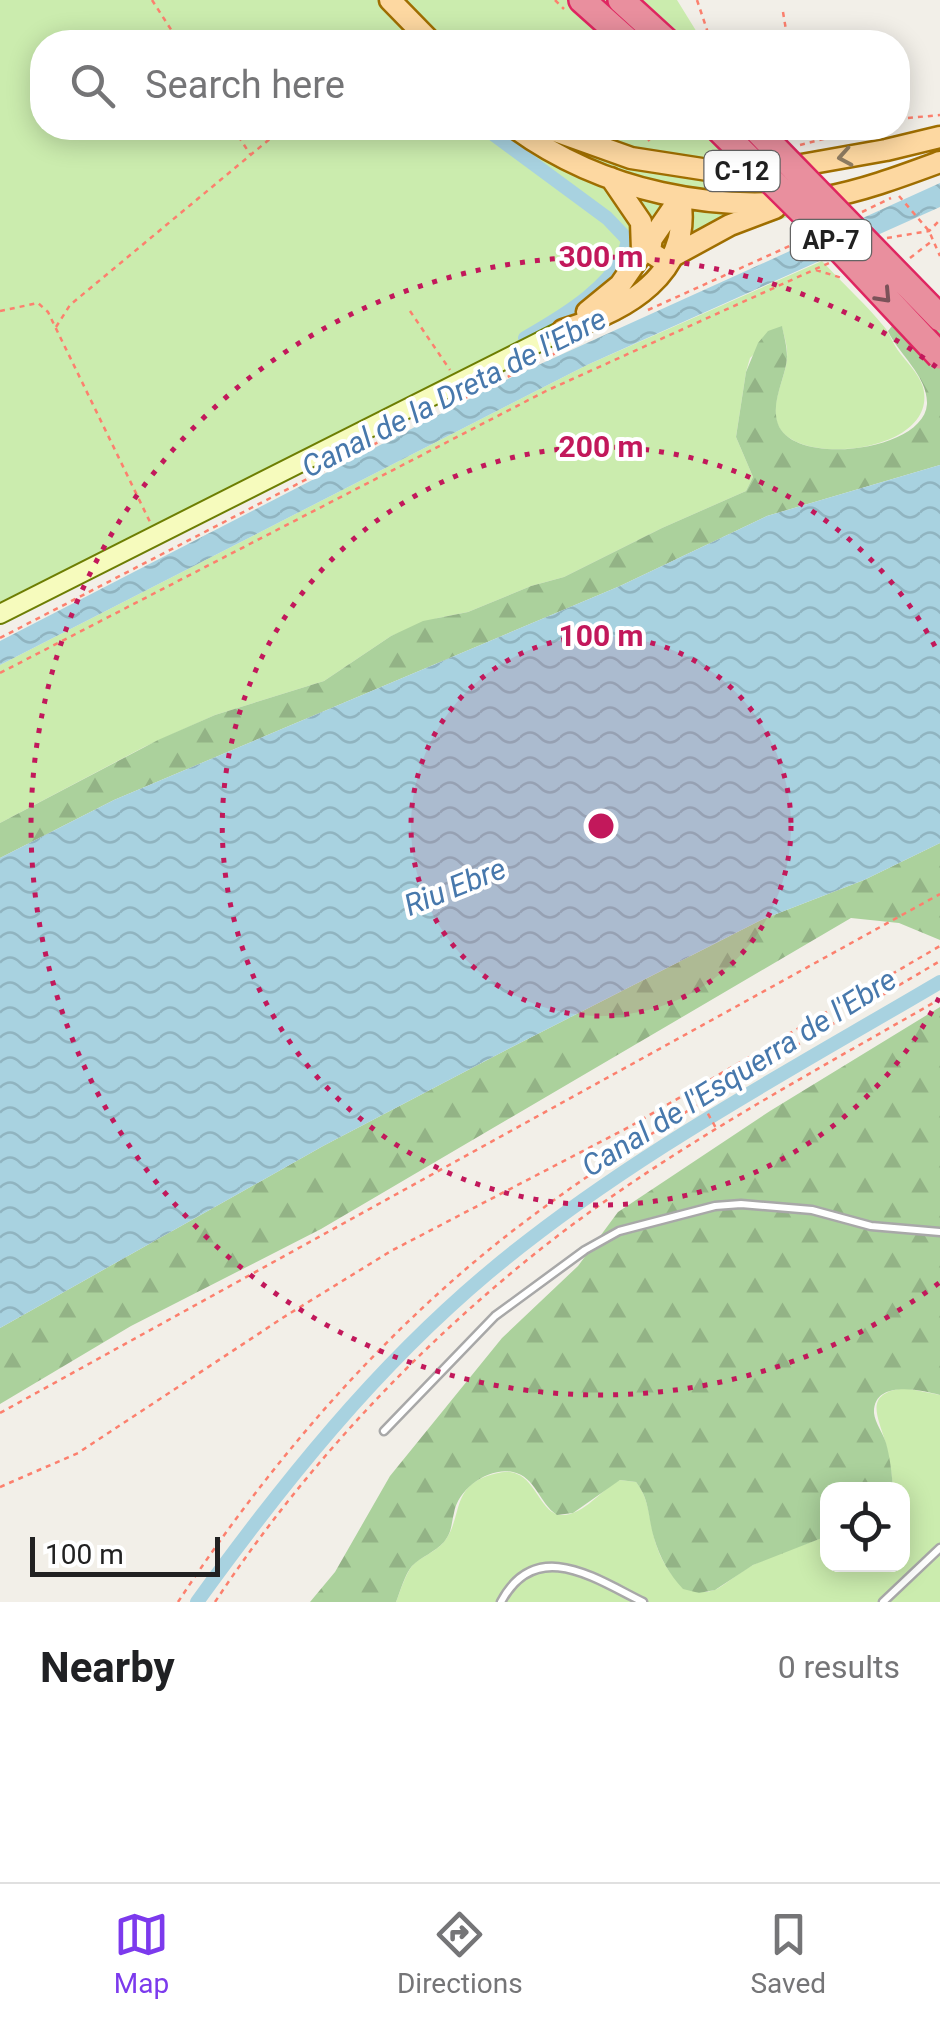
<!DOCTYPE html>
<html lang="en">
<head>
<meta charset="utf-8">
<style>
	:root { --surface:#fff; --page:#f6f6f6; --text:#202124; --muted:#757577; --line:#e0e0e0; --accent:#7c3aed }
	body { margin:0; font-family:Roboto,sans-serif; background:var(--page); color:var(--text) }
	.controls { position:absolute; right:30px; bottom:30px; display:grid; overflow:hidden; border-radius:20px; box-shadow:0 5px 25px #0003 }
	.controls button { width:90px; height:90px; display:grid; place-items:center; padding:0; border:0; border-bottom:2px solid var(--line); background:var(--surface); color:var(--text); font:50px sans-serif }
	.scale { position:absolute; left:30px; bottom:25px; width:190px; box-sizing:border-box; padding-left:10px; border:5px solid #212121; border-top:0; font-size:28px; line-height:35px; white-space:nowrap; color:#212121; -webkit-text-stroke:8px #fff; paint-order:stroke }
	.list { margin:0; padding:0; list-style:none }
	h2 { display:flex; justify-content:space-between; align-items:center; height:130px; margin:0; padding:0 40px; font-size:42px }
	h2 small { font-size:32px; font-weight:400; color:var(--muted) }
	.icon { flex:none; width:55px; height:55px; fill:none; stroke:currentColor; stroke-width:2; stroke-linecap:round; stroke-linejoin:round }
	.map { position:relative; flex:none; width:940px; height:1602px; overflow:hidden }
	.search { position:absolute; background:var(--surface); box-shadow:0 5px 25px #0003; left:30px; right:30px; top:30px; height:110px; display:flex; align-items:center; gap:25px; box-sizing:border-box; padding:0 35px; border-radius:40px; color:var(--muted); font-size:38px }
	.sheet { height:280px; background:var(--surface) }
	nav { display:flex; justify-content:space-around; align-items:center; box-sizing:border-box; height:140px; border-top:2px solid var(--line); background:var(--surface); font-size:28px; color:var(--muted) }
	nav a { display:grid; justify-items:center; gap:5px }
	nav .on { color:var(--accent) }
	.map>svg:first-child { display:block }
	.grass { fill:#cbecae }
	.forest { fill:url(#forest-firs) }
	.water { fill:url(#water-waves) }
	.lines { fill:none; stroke-linecap:round; stroke-linejoin:round }
	.canal { stroke:#a8d2e0; stroke-width:14 }
	.lane-casing { stroke:#a8a8a8; stroke-width:11 }
	.secondary-casing { stroke:#6d7e03; stroke-width:22 }
	.primary-casing { stroke:#9f6e00; stroke-width:25 }
	.highway-casing { stroke:#df2661; stroke-width:30 }
	.path { stroke:#fc806e; stroke-width:2.5; stroke-dasharray:5 5; stroke-linecap:butt }
	.lane { stroke:#fff; stroke-width:6 }
	.secondary { stroke:#f6fbbd; stroke-width:18 }
	.primary { stroke:#fdd8a1; stroke-width:20 }
	.highway { stroke:#e98f9e; stroke-width:25 }
	.highway-bridge-casing { stroke:#df2661; stroke-width:30; stroke-linecap:butt }
	.highway-bridge { stroke:#e98f9e; stroke-width:25 }
	.oneway { stroke:#8f7c61 }
	.oneway2 { stroke:#7b5259 }
	.ring { fill:none; stroke:#c2185b; stroke-width:5; stroke-dasharray:5 10 }
	.labels { text-anchor:middle; stroke-width:8; stroke-linejoin:round; paint-order:stroke }
	.shield { fill:#fff; stroke:#646464; stroke-width:2.5 }
	.shield-label { font-size:25px; font-weight:bold; fill:#212121 }
	.water-label { font-size:30px; font-style:italic; fill:#4778ac; stroke:#fff }
	.centre { fill:#c2185b; stroke:#fff; stroke-width:5 }
	.ring-label { font-size:30px; text-anchor:middle; font-weight:bold; fill:#c2185b; stroke:#fff; stroke-width:8; stroke-linejoin:round; paint-order:stroke }
</style>
</head>
<body>
<div class="map">
<svg width="940" height="1602" viewBox="0 0 940 1602">
	<defs>
		<pattern id="forest-firs" width="22" height="20" patternUnits="userSpaceOnUse" patternTransform="scale(2.5)"><rect width="22" height="20" fill="#abd19c"/><path d="M5 1l3.5 6h-7zM16 11l3.5 6h-7z" fill="#93b386"/></pattern>
		<pattern id="water-waves" width="16" height="10" patternUnits="userSpaceOnUse" patternTransform="scale(2.5)"><rect width="16" height="10" fill="#a8d2e0"/><path d="M0 5q4-4 8 0t8 0" fill="none" stroke="#90b4c0"/></pattern>
	</defs>
	<rect width="100%" height="100%" fill="#f2efe8"/>
	<path class="grass" d="M 0,0 L 677,0 L 703,42 L 42,42 L 42,128 L 772,128 L 841,201 C 779,221 709,235 663,282 L 635,244 L 599,294 L 549,331 L 0,602 Z
		M 822,261 C 843,284 867,305 886,329 C 890,335 893,343 897,349 C 906,362 918,372 923,387 C 940,453 796,468 778,425 C 769,403 786,379 787,357 C 788,347 784,336 782,327 L 750,358 L 746,372 L 736,437 L 753,477 L 746,491 L 662,528 L 564,577 L 531,586 L 468,612 L 438,618 L 391,636 L 324,681 L 215,715 L 144,747 L 0,823 L 0,665 L 587,365 Z
		M 905,1388 L 940,1395 L 940,1602 L 396,1602 C 400,1592 405,1575 412,1566 C 420,1557 434,1553 443,1543 C 463,1520 450,1489 487,1476 C 497,1473 507,1469 517,1474 C 536,1481 542,1514 561,1515 C 584,1516 601,1489 620,1480 L 636,1482 C 651,1500 649,1526 657,1547 C 665,1571 687,1602 717,1589 C 730,1581 741,1571 755,1564 C 779,1553 803,1545 827,1536 L 828,1564 L 902,1564 L 902,1490 L 893,1489 C 892,1474 889,1456 885,1441 C 877,1414 864,1393 905,1388 Z"/>
	<path class="forest" d="M 940,301 L 940,465 L 767,516 L 620,586 L 114,800 L 0,858 L 0,823 L 158,740 L 215,715 L 324,681 L 391,636 L 423,621 L 468,612 L 531,586 L 564,577 L 662,528 L 746,491 L 753,477 L 736,437 L 746,372 L 758,343 L 768,331 L 782,326 C 784,336 787,346 787,357 C 786,378 770,402 778,424 C 793,467 924,452 927,404 C 928,376 899,355 888,331 L 909,305 Z
		M 940,843 L 940,940 L 899,923 L 851,918 L 321,1229 L 131,1326 L 0,1404 L 0,1328 L 323,1146 L 512,1047 L 761,920 L 864,880 Z
		M 940,1007 L 940,1395 C 922,1390 873,1379 874,1413 C 875,1423 883,1433 886,1443 C 890,1457 892,1474 893,1489 L 828,1490 L 827,1536 L 753,1565 L 715,1590 L 699,1593 L 683,1589 C 669,1574 660,1558 654,1538 C 648,1519 650,1499 636,1482 L 620,1480 L 573,1513 L 557,1515 C 539,1503 536,1477 513,1472 C 488,1467 458,1489 454,1513 C 451,1525 452,1532 444,1542 C 435,1552 421,1557 412,1566 C 405,1574 400,1592 396,1602 L 310,1602 L 335,1572 L 390,1476 L 502,1338 L 578,1266 L 618,1212 L 770,1111 Z"/>
	<path class="water" d="M 940,183 L 940,207 L 587,365 L 0,665 L 0,641 L 514,376 Z
		M 940,465 L 940,843 L 864,880 L 761,920 L 512,1047 L 323,1146 L 0,1328 L 0,858 L 114,800 L 620,586 L 767,516 Z"/>
	<g class="lines">
		<path class="canal" d="M 485,128 L 607,218 L 628,240 C 621,283 560,318 525,338
			M 197,1602 C 283,1483 375,1368 488,1273 C 625,1158 786,1073 940,982"/>
		<defs>
			<path id="lane" d="M 384,1431 L 495,1316 L 585,1250 L 619,1231 L 715,1206 L 741,1204 L 812,1210 L 871,1226 L 940,1232
				M 501,1602 C 536,1536 596,1579 643,1602
				M 883,1602 L 940,1548"/>
			<path id="secondary" d="M 0,614 L 563,330"/>
			<path id="primary" d="M 390,0 L 431,42
				M 515,128 C 602,191 716,215 822,198 C 862,191 902,176 940,162
				M 547,128 L 631,158 L 721,172 L 779,169 L 886,150 L 940,137
				M 611,178 L 641,222 L 642,251
				M 652,236 L 650,252 L 664,261 L 730,225 L 775,208
				M 587,312 L 620,285 L 680,198
				M 563,330 C 626,311 693,274 680,198"/>
			<path id="highway" d="M 582,0 L 629,42
				M 621,0 L 667,42"/>
		</defs>
		<use href="#lane" class="lane-casing"/>
		<use href="#secondary" class="secondary-casing"/>
		<use href="#primary" class="primary-casing"/>
		<use href="#highway" class="highway-casing"/>
		<path class="path" d="M 152,0 L 179,42
			M 555,0 L 564,9
			M 697,0 L 711,42
			M 783,12 L 788,42
			M 898,119 L 940,115
			M 233,128 L 250,154
			M 642,128 L 651,144
			M 800,145 L 867,128
			M 899,196 L 929,231 L 940,256
			M 862,212 L 891,198
			M 887,238 L 929,231 L 940,220
			M 910,258 L 932,241
			M 816,270 L 842,278
			M 648,310 L 805,239
			M 0,311 L 38,303 L 48,312 L 150,522
			M 410,311 L 450,370
			M 56,327 L 70,305 L 283,128
			M 445,408 L 568,347
			M 0,638 L 394,434
			M 0,673 L 546,391 L 829,263
			M 703,1105 L 716,1128
			M 0,1413 L 940,894
			M 0,1487 L 78,1453 L 284,1317 L 391,1251 L 629,1127 L 940,946
			M 178,1602 C 274,1456 394,1318 535,1214 C 663,1119 804,1042 940,961
			M 215,1602 C 302,1470 413,1351 537,1252 C 660,1154 803,1078 940,999"/>
		<use href="#lane" class="lane"/>
		<use href="#secondary" class="secondary"/>
		<use href="#primary" class="primary"/>
		<use href="#highway" class="highway"/>
		<defs>
			<path id="highway-bridge" d="M 718,128 L 837,246 L 940,356
				M 755,128 L 940,318"/>
		</defs>
		<use href="#highway-bridge" class="highway-bridge-casing"/>
		<use href="#highway-bridge" class="highway-bridge"/>
	</g>
	<defs><path id="oneway-chevron" d="M-2-3.5L2.5 0L-2 3.5" fill="none" stroke-width="1.6" stroke-linecap="round" stroke-linejoin="round" transform="scale(2.5)"/></defs>
	<use class="oneway" href="#oneway-chevron" transform="translate(845 157) rotate(170)"/>
	<use class="oneway2" href="#oneway-chevron" transform="translate(884 296) rotate(47)"/>
	<circle cx="601" cy="826" r="190" fill="#c2185b" fill-opacity=".12"/>
	<g class="ring">
		<circle cx="601" cy="826" r="190"/>
		<path d="M939 998A379 379 0 1 1 939 654"/>
		<path d="M939 1283A569 569 0 1 1 939 369"/>
	</g>
	<g class="labels">
		<g class="shield">
			<rect x="704.5" y="151" width="75" height="40" rx="8"/>
			<rect x="791" y="220" width="80" height="40" rx="8"/>
		</g>
		<g class="shield-label">
			<text x="742" y="180">C-12</text>
			<text x="831" y="249">AP-7</text>
		</g>
		<g class="water-label">
			<text transform="translate(454 393) rotate(-27)" y="10">Canal de la Dreta de l'Ebre</text>
			<text transform="translate(455 887) rotate(-22)" y="10">Riu Ebre</text>
			<text transform="translate(739 1073) rotate(-32)" y="10">Canal de l'Esquerra de l'Ebre</text>
		</g>
	</g>
	<circle cx="601" cy="826" r="15" class="centre"/>
	<g class="ring-label">
		<text x="601" y="267">300 m</text>
		<text x="601" y="457">200 m</text>
		<text x="601" y="646">100 m</text>
	</g>
</svg>
<div class="controls">
<button><svg class="icon" aria-label="locate" viewBox="0 0 24 24"><circle cx="12" cy="12" r="6"/><path d="M12 2v4M12 18v4M2 12h4M18 12h4"/></svg></button>
</div>
<div class="scale">100 m</div>
<div class="search"><svg class="icon" aria-label="search" viewBox="0 0 24 24"><circle cx="10" cy="10" r="6"/><path d="M15 15l6 6"/></svg>Search here</div>
</div>
<section class="sheet">
<h2>Nearby<small>0 results</small></h2>
<ul class="list">
</ul>
</section>
<nav>
<a class="on"><svg class="icon" aria-label="map" viewBox="0 0 24 24"><path d="M3 6l6-2 6 2 6-2v14l-6 2-6-2-6 2zM9 4v14M15 6v14"/></svg>Map</a>
<a><svg class="icon" aria-label="directions" viewBox="0 0 24 24"><path d="M12 3l9 9-9 9-9-9zM9 14v-3h6M13 9l2 2-2 2"/></svg>Directions</a>
<a><svg class="icon" aria-label="saved" viewBox="0 0 24 24"><path d="M7 4h10v16l-5-4-5 4z"/></svg>Saved</a>
</nav>
</body>
</html>
